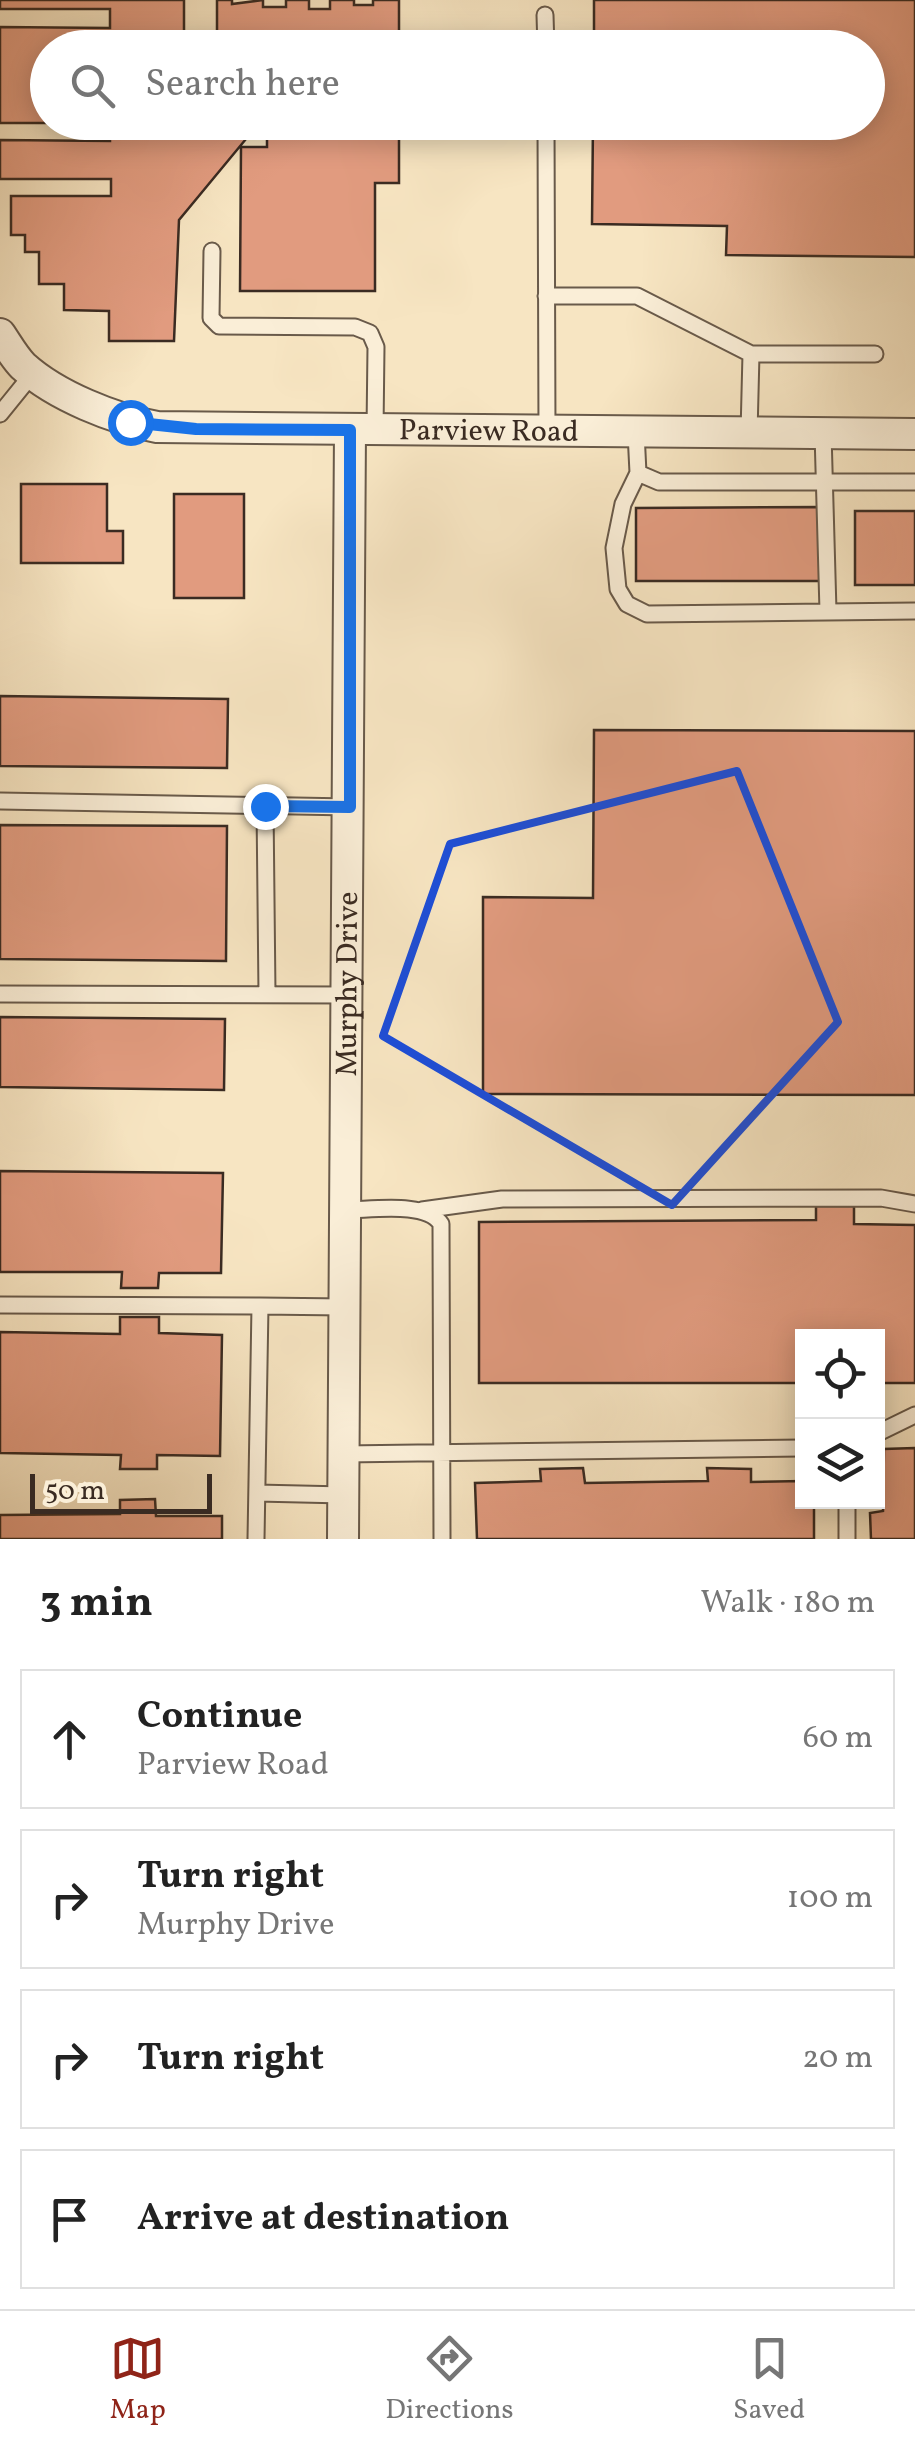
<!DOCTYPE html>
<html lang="en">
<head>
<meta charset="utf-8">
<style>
	:root { --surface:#fff; --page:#f6f6f6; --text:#222; --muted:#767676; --line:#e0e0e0; --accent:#8f2418 }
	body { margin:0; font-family:Vollkorn,serif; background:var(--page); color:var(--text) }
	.controls { position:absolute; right:30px; bottom:30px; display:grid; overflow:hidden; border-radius:0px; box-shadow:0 5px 25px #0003 }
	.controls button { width:90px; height:90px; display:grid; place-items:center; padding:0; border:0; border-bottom:2px solid var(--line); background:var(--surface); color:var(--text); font:50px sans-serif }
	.scale { position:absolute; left:30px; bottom:25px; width:182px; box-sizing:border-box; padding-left:10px; border:5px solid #3a2b22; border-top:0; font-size:28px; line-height:35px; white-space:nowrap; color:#3a2b22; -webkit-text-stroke:8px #faeed7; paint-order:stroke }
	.stop { position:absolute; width:30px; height:30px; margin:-22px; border:8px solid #1a73e8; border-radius:50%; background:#fff }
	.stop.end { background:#1a73e8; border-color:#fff; box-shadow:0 2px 10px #0008 }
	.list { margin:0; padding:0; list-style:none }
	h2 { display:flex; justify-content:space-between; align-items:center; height:130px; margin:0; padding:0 40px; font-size:42px }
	h2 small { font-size:32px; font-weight:400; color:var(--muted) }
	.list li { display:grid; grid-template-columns:65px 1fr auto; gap:30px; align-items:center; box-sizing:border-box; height:140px; margin:0 20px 20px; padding:0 20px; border:2px solid var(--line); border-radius:0px }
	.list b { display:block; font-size:38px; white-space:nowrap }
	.list p { margin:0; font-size:32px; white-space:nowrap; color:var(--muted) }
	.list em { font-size:32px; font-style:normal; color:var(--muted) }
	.icon { flex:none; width:55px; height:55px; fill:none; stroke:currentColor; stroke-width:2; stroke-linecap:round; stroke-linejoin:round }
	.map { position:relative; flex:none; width:915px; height:1539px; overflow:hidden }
	.search { position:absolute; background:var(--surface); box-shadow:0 5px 25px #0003; left:30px; right:30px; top:30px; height:110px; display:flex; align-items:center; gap:25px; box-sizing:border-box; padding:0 35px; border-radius:55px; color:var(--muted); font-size:38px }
	.sheet { height:770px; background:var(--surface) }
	nav { display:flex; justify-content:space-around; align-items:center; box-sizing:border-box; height:140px; border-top:2px solid var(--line); background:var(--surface); font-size:28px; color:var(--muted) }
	nav a { display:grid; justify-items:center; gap:5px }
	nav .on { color:var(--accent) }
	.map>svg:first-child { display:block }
	.building { fill:#e19b7f; stroke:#3a2b22; stroke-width:2.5 }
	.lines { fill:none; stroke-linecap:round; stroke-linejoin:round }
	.lane-casing { stroke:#695a4a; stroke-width:19 }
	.street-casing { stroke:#695a4a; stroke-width:34 }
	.lane { stroke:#faeed7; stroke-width:15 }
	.street { stroke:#faeed7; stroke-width:30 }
	.route { stroke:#1a73e8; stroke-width:12 }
	.marked { fill:none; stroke:#1d4ed8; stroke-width:8; stroke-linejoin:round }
	.labels { text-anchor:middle; stroke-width:9; stroke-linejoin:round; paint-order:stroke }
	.street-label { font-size:30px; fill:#3a2b22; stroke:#faeed7 }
</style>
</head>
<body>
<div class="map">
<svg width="915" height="1539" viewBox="0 0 915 1539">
	<rect width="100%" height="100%" fill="#f7e5c2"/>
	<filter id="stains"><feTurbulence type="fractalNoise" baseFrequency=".002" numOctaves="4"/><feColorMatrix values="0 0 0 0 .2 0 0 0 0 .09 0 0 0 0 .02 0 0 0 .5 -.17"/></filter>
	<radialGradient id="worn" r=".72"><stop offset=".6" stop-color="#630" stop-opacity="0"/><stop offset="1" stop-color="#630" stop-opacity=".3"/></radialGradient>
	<path class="building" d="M 0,0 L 184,0 L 184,48 L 48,48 L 48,122 L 260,122 L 179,220 L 174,341 L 109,341 L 109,311 L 64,310 L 64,284 L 39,284 L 39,252 L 25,252 L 25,235 L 11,235 L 11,196 L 111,196 L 111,179 L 0,179 L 0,140 L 110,141 L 110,123 L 0,123 L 0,27 L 110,28 L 110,9 L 0,9 Z
		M 217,0 L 232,0 L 232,4 L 263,0 L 263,7 L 286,7 L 286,0 L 309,0 L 309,9 L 330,9 L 330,0 L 354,0 L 354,5 L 373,5 L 373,0 L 399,0 L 399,48 L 217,48 Z
		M 594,0 L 915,0 L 915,257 L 726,255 L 727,226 L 592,224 L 593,122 L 868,122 L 868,48 L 594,48 Z
		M 267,122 L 399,122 L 399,183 L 375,183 L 375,291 L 240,291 L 241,147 L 267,147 Z
		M 21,484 L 107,484 L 107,531 L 123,531 L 123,563 L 21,563 Z
		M 174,494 L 244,494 L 244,598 L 174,598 Z
		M 821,507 L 821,581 L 636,581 L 636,508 Z
		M 855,511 L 915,511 L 915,585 L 855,585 Z
		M 0,696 L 228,699 L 227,768 L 0,766 Z
		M 594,730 L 915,731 L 915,1095 L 483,1094 L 483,897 L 593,898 Z
		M 0,825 L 227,826 L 226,961 L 0,959 Z
		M 0,1017 L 225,1019 L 224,1090 L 0,1087 Z
		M 0,1171 L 223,1173 L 221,1273 L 159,1273 L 158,1288 L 121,1288 L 122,1272 L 0,1272 Z
		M 816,1206 L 854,1206 L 854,1224 L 915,1225 L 915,1383 L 878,1383 L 878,1336 L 802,1336 L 802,1383 L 479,1383 L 479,1222 L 816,1220 Z
		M 120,1317 L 159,1317 L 159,1333 L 222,1335 L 220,1456 L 157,1455 L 157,1469 L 120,1469 L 121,1455 L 0,1453 L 0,1332 L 120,1334 Z
		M 915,1448 L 915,1539 L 871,1539 L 870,1513 L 883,1511 L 884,1449 Z
		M 583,1468 L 585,1483 L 708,1481 L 707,1468 L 751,1469 L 751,1482 L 802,1481 L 802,1502 L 814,1502 L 814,1539 L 477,1539 L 475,1483 L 541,1481 L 540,1469 Z
		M 155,1499 L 156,1516 L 222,1516 L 222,1539 L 0,1539 L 0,1515 L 120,1514 L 120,1500 Z"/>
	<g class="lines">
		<defs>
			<path id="lane" d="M 545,15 L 546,48
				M 546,122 L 547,431
				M 212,251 L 211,318 L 219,326 L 355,327 L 370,333 L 376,347 L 375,430
				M 546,296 L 637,296 L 751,354 L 875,354
				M 0,414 L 34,372
				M 636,432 L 638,473 L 623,504 L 614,548 L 618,589 L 627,604 L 647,614 L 915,611
				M 749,433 L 751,354
				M 823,433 L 828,611
				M 638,473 L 659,482 L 915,482
				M 0,801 L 350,807
				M 265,806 L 267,994
				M 0,994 L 349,995
				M 346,1210 C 371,1210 427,1201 441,1224 L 442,1539
				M 422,1210 L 502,1199 L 881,1198 L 915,1204
				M 0,1305 L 260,1306
				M 878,1433 L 915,1415
				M 344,1454 L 802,1448
				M 257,1493 L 344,1495
				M 847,1502 L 847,1539
				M 256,1539 L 260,1306 L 345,1307"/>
			<g id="street">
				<path id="s1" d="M 0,334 C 7,344 14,357 23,366 C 56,396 114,419 157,427 L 915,434"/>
				<path id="s2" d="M 343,1539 L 350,430"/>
			</g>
		</defs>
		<use href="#lane" class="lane-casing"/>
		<use href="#street" class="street-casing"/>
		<use href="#lane" class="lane"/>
		<use href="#street" class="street"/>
	</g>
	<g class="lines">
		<path class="route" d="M 130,422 L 196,429 L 350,430 L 350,807 L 265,806"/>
	</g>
	<path class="marked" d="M 737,771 L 838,1022 L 672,1205 L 383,1036 L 450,844 Z"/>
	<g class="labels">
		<g class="street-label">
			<text dy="10" stroke="none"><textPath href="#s1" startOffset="520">Parview Road</textPath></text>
			<text dy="10" stroke="none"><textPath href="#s2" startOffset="555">Murphy Drive</textPath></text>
		</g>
	</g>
	<rect width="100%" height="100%" filter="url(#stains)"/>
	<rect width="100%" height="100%" fill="url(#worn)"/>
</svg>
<div class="controls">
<button><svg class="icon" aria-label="locate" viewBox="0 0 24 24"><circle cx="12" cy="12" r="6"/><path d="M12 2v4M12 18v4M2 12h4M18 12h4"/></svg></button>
<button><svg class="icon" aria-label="layers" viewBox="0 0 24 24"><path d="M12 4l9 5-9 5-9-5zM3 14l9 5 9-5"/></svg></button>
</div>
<div class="scale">50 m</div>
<div class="stop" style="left:130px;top:422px"></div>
<div class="stop end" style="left:265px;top:806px"></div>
<div class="search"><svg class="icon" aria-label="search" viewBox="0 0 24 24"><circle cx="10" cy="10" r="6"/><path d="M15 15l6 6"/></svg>Search here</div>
</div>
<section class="sheet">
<h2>3 min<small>Walk · 180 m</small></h2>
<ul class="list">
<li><svg class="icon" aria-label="ahead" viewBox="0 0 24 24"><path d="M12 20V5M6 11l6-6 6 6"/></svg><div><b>Continue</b><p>Parview Road</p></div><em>60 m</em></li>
<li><svg class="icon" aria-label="right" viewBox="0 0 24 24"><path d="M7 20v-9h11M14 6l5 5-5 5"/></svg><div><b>Turn right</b><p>Murphy Drive</p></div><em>100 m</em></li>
<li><svg class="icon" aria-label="right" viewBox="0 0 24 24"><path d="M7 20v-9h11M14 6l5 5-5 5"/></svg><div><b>Turn right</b></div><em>20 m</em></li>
<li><svg class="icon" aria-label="arrive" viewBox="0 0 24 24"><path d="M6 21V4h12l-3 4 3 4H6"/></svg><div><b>Arrive at destination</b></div></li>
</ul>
</section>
<nav>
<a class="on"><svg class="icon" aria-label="map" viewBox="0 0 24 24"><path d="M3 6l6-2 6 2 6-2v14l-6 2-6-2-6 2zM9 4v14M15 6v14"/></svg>Map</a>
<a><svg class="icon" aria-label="directions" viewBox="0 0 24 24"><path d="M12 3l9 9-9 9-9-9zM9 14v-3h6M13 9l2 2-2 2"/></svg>Directions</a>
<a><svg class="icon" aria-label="saved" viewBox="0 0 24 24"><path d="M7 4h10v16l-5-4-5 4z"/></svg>Saved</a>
</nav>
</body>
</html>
